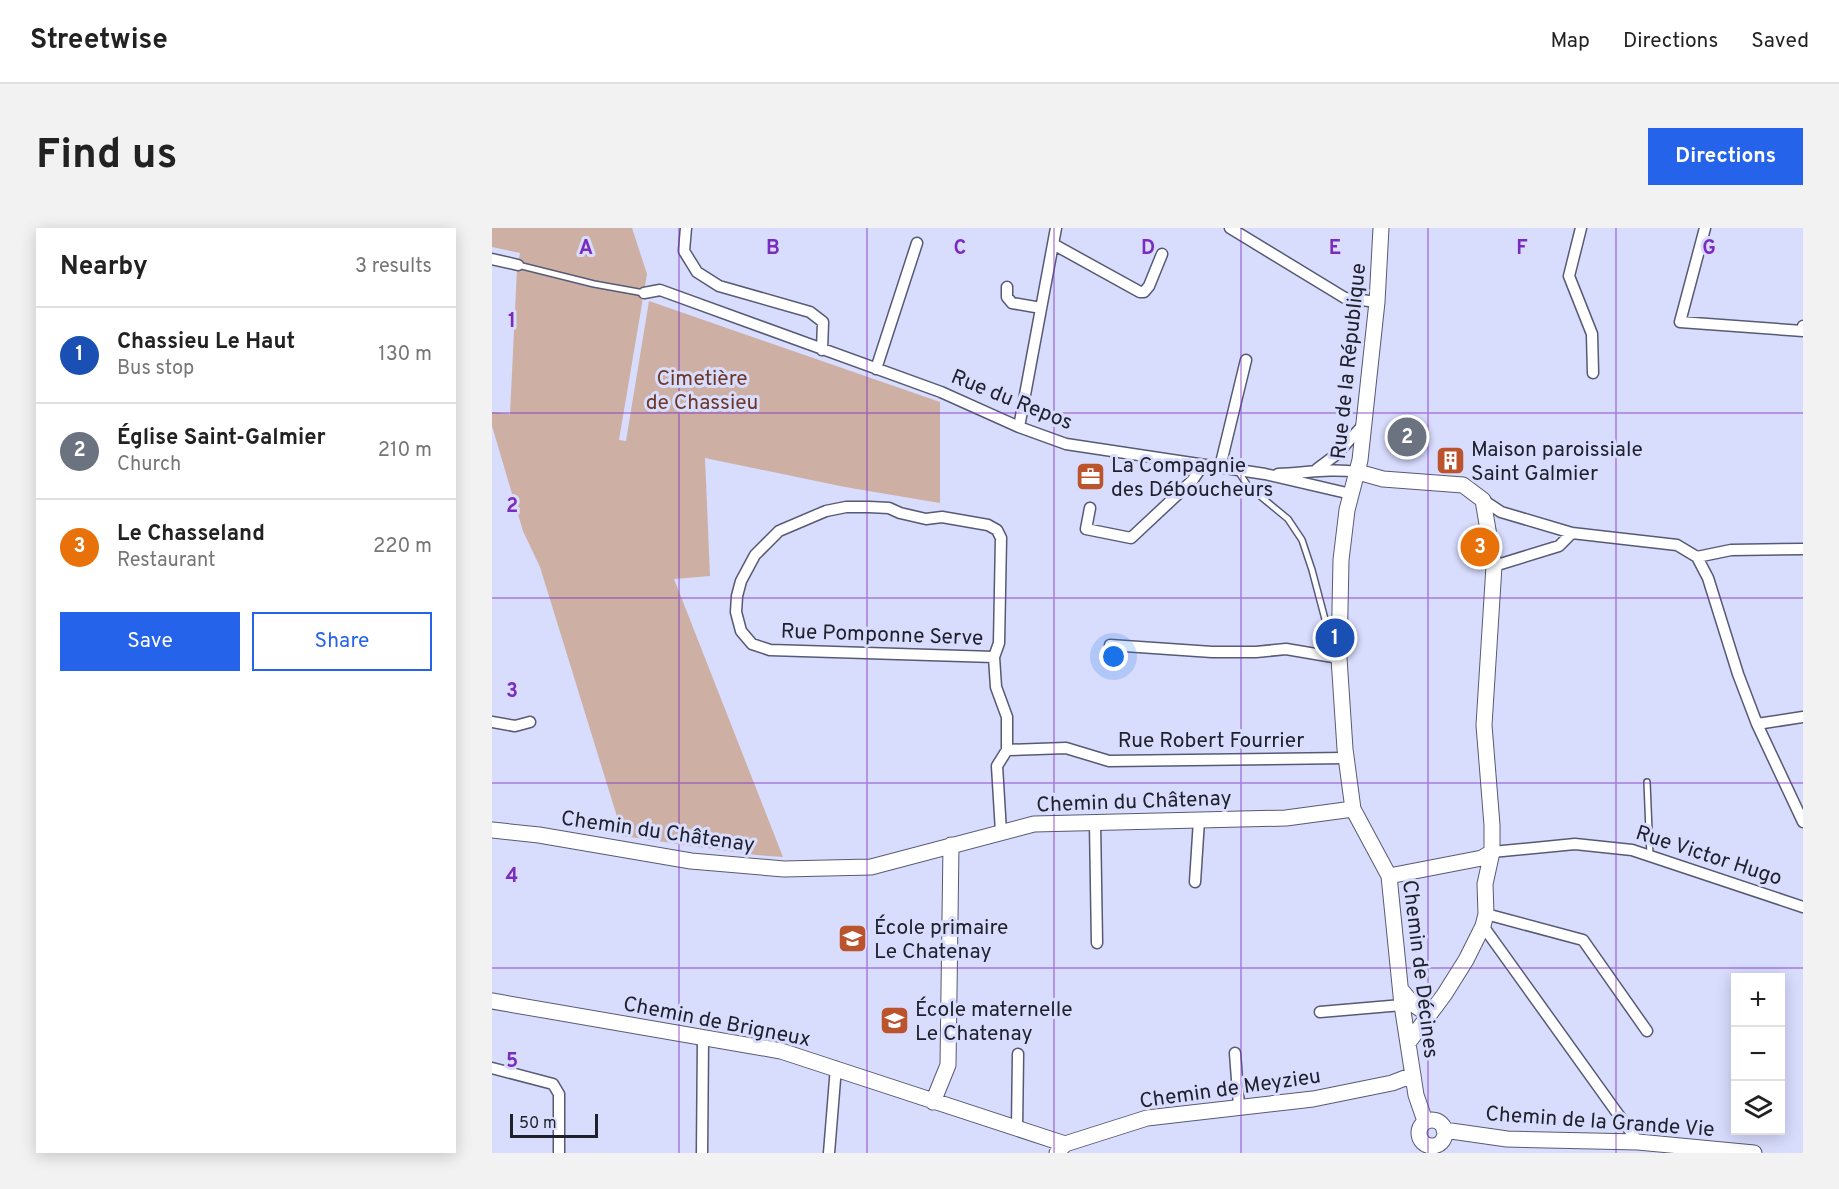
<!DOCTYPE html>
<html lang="en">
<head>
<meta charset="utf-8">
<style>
	:root { --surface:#fff; --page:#f2f2f2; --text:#222; --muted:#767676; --line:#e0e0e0; --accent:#2563eb }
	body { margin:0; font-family:Overpass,sans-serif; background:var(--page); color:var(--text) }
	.controls { position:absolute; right:18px; bottom:18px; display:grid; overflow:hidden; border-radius:0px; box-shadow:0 3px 15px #0003 }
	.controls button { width:54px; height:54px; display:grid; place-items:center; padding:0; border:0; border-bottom:2px solid var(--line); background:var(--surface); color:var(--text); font:30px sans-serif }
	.scale { position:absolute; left:18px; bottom:15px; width:88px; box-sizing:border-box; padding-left:6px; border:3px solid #20212c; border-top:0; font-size:16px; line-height:21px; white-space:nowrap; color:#20212c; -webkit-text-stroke:4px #d8dcfd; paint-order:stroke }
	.you { position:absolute; left:622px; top:429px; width:21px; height:21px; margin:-15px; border:4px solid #fff; border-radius:50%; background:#1a73e8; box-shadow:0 0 0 9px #1a73e833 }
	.badge { display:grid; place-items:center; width:39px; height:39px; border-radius:50%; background:var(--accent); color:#fff; font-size:20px; font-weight:700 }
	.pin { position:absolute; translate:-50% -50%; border:3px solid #fff; box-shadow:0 2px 6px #0006 }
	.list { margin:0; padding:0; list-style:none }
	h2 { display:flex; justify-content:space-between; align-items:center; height:78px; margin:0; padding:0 24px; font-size:26px }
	h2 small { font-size:20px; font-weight:400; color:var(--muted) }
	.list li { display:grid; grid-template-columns:39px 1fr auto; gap:18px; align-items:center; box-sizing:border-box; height:96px; padding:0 24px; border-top:2px solid var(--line) }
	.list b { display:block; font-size:22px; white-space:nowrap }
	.list p { margin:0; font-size:20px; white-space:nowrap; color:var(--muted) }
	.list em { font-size:20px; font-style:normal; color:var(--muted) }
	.actions { display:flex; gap:12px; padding:18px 24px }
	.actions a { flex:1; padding:14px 0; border:2px solid var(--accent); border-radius:0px; text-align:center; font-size:21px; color:var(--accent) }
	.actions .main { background:var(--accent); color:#fff }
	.icon { flex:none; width:33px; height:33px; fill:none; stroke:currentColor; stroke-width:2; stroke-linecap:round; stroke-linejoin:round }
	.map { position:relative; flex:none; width:1311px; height:925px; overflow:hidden; border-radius:0px }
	header { display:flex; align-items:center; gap:36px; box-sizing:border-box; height:84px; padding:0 30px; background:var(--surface); border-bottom:2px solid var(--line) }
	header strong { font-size:28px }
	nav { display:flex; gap:33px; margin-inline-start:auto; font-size:21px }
	.intro { display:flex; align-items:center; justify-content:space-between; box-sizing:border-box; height:144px; padding:0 36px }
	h1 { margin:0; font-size:42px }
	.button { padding:15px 27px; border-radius:0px; background:var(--accent); color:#fff; font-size:21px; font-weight:700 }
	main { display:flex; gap:36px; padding:0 36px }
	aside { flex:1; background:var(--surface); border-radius:0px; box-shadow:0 3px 15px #0003 }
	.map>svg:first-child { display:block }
	.green { fill:#cdafa4 }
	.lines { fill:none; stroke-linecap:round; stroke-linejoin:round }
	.lane-casing { stroke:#575a75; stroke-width:8 }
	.street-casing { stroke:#575a75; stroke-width:13 }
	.secondary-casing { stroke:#575a75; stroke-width:17 }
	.lane { stroke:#fff; stroke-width:5 }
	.street { stroke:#fff; stroke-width:10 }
	.secondary { stroke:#fff; stroke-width:15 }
	.grid { fill:none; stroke:#7b2cbf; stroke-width:1.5; stroke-opacity:0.55 }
	.labels { text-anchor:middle; stroke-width:6; stroke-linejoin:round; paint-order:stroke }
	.street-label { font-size:21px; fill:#20212c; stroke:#d8dcfd }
	.park-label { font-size:21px; fill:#6f3723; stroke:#d8dcfd }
	.poi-label { font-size:21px; fill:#20212c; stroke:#d8dcfd; text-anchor:start }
	.grid-label { font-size:20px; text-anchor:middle; font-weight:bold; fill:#7b2cbf; stroke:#d8dcfd; stroke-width:6; stroke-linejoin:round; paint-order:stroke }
</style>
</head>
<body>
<header>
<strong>Streetwise</strong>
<nav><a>Map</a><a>Directions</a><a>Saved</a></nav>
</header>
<div class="intro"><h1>Find us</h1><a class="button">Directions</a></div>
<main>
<aside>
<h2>Nearby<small>3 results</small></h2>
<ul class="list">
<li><span class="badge" style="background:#1a4fb4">1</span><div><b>Chassieu Le Haut</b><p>Bus stop</p></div><em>130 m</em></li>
<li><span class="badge" style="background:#6b7280">2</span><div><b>Église Saint-Galmier</b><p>Church</p></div><em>210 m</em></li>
<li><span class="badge" style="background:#e8710a">3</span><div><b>Le Chasseland</b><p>Restaurant</p></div><em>220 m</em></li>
</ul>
<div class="actions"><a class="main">Save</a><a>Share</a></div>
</aside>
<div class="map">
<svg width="1311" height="925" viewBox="0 0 1311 925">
	<rect width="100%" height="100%" fill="#d8dcfd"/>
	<path class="green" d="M 0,0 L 140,0 L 155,46 L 127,212 L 134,213 L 157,73 L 448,174 L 448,275 L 353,259 L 213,230 L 218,348 L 182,351 L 291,629 L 264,627 L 131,608 L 48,339 L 31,303 L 0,198 L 0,184 L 18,186 L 25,41 L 28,25 L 0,19 Z"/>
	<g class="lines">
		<defs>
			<path id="lane" d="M 26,37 L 102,56 L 152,65
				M 746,243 L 756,258 L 796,291 L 810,312 L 820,342 L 834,395
				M 1155,554 L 1158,628"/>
			<path id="street" d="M 194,0 L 192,23 L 205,44 L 227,58 L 318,84 L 331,94 L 330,122
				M 738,0 L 853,70 L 885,74
				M 1089,0 L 1077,48 L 1100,106 L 1101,145
				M 1213,0 L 1188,94 L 1311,103 L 1311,98
				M 561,16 L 648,64 L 652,64 L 657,58 L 670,26
				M 0,31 L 26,37
				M 515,59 L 515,69 L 520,75 L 549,80
				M 152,65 L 168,62 L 449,164 L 527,199 L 574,216 L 773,246 L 859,266
				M 384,141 L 425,15
				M 527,199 L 564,0
				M 728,239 L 754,132
				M 825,241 L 845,226 L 871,197
				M 786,246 C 814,245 837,240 866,244
				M 991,272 L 1009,284 L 1080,305 L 1185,317 L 1205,329 L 1216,350 L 1246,446 L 1265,496 L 1311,594
				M 598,280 L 594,301 L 639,310 L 700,253 L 711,237
				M 1205,329 L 1239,322 L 1311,321
				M 1002,338 L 1067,318 L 1080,305
				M 618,417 L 720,424 L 764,424 L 794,421 L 847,430
				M 502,429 L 278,422 L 260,416 L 249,403 L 244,384 L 245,368 L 249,353 L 263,327 L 287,303 L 334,283 L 354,279 L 377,279 L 397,280 L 408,285 L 434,291 L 450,289 L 496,297 L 505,302 L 509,310 L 507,415 L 502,429 L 504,459 L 515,489 L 515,522 L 505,538 L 509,604
				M 0,494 L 23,498 L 38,494
				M 1265,496 L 1311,489
				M 515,522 L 574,520 L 617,533 L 854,530
				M 603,595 L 605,715
				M 1000,624 L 1083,616 L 1140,622 L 1311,679
				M 703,654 L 707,592
				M 994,686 L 1091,712 L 1155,803
				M 991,698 L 1146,914
				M 828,784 L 910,777
				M 743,825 L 747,878
				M 0,840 L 61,856 L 67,866 L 67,925
				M 525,901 L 526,826
				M 210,925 L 211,810
				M 337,925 L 344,839"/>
			<path id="secondary" d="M 889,0 L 885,74 L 868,232 L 855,282 L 849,332 L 847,430 L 853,521 L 861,581 L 897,648 L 910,777 L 924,867 L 933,893
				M 866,244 L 891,251 L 971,257 L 991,272 L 1002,338 L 992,497 L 1000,597 L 1000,624 L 993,656 L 994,686 L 991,698 L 974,732 L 952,767 L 916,815
				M 0,602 L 47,607 L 199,633 L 292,641 L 379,639 L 542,596 L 794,590 L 861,581
				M 897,648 L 990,630 L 1000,624
				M 910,763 L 922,777 L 936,786
				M 0,773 L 289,823 L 573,916
				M 441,874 L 456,837 L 459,617
				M927 905a13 13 0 1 1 26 0a13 13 0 1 1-26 0Z
				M 952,902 L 1015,911 L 1146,914 L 1262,925
				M 565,925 L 573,916 L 655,890 L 821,871 L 900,855 L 921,847"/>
		</defs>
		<use href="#lane" class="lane-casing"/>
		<use href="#street" class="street-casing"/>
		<use href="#secondary" class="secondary-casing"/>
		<use href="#lane" class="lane"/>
		<use href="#street" class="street"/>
		<use href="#secondary" class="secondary"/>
	</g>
	<path class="grid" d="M 187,0 L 187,925M 375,0 L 375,925M 562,0 L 562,925M 749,0 L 749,925M 936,0 L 936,925M 1124,0 L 1124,925M 0,185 L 1311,185M 0,370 L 1311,370M 0,555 L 1311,555M 0,740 L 1311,740"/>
	<defs>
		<symbol id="building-square" viewBox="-11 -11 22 22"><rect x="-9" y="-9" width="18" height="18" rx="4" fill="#bb532c" stroke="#d8dcfd"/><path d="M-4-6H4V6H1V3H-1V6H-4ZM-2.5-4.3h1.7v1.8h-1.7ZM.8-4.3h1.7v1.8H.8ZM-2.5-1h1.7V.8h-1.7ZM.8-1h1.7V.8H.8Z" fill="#fff"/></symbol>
		<symbol id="office-square" viewBox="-11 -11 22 22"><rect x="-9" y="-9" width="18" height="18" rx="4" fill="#bb532c" stroke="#d8dcfd"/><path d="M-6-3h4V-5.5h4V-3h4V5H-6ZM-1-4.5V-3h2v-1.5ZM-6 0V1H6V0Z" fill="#fff"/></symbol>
		<symbol id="school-square" viewBox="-11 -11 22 22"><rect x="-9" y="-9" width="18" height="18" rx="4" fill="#bb532c" stroke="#d8dcfd"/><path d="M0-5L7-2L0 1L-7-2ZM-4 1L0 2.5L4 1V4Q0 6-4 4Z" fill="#fff"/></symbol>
	</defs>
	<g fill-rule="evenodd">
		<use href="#building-square" x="942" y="216" width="33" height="33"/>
		<use href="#office-square" x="582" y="232" width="33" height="33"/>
		<use href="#school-square" x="344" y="694" width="33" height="33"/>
		<use href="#school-square" x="386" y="776" width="33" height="33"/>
	</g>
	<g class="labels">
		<g class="street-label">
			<text transform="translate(856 133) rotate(-84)" y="7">Rue de la République</text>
			<text transform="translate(520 171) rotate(22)" y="7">Rue du Repos</text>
			<text transform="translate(390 406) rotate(2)" y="7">Rue Pomponne Serve</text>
			<text x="719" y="519">Rue Robert Fourrier</text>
			<text transform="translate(642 573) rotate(-2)" y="7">Chemin du Châtenay</text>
			<text transform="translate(166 603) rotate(8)" y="7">Chemin du Châtenay</text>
			<text transform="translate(1217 627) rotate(18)" y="7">Rue Victor Hugo</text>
			<text transform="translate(929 741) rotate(83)" y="7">Chemin de Décines</text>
			<text transform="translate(225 793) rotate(11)" y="7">Chemin de Brigneux</text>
			<text transform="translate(738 860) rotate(-8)" y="7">Chemin de Meyzieu</text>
			<text transform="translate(1108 893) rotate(4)" y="7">Chemin de la Grande Vie</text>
		</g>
		<g class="park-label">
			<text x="210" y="157">Cimetière<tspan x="210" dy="24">de Chassieu</tspan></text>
		</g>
		<g class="poi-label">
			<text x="979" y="228">Maison paroissiale<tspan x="979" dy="24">Saint Galmier</tspan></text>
			<text x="619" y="244">La Compagnie<tspan x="619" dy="24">des Déboucheurs</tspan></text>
			<text x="382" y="706">École primaire<tspan x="382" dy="24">Le Chatenay</tspan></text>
			<text x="423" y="788">École maternelle<tspan x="423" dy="24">Le Chatenay</tspan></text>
		</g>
	</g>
	<g class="grid-label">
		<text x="94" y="26">A</text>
		<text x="281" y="26">B</text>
		<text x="468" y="26">C</text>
		<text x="656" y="26">D</text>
		<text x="843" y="26">E</text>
		<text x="1030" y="26">F</text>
		<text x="1217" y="26">G</text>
		<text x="20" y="99">1</text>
		<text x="20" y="284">2</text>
		<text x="20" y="469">3</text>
		<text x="20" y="654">4</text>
		<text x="20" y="839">5</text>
	</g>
</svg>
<div class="controls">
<button>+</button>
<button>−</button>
<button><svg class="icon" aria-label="layers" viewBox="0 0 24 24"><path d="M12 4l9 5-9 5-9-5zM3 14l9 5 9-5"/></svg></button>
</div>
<div class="scale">50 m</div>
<div class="you"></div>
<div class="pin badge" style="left:843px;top:410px;background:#1a4fb4">1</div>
<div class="pin badge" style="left:915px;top:209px;background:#6b7280">2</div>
<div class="pin badge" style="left:988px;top:319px;background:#e8710a">3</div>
</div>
</main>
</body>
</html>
